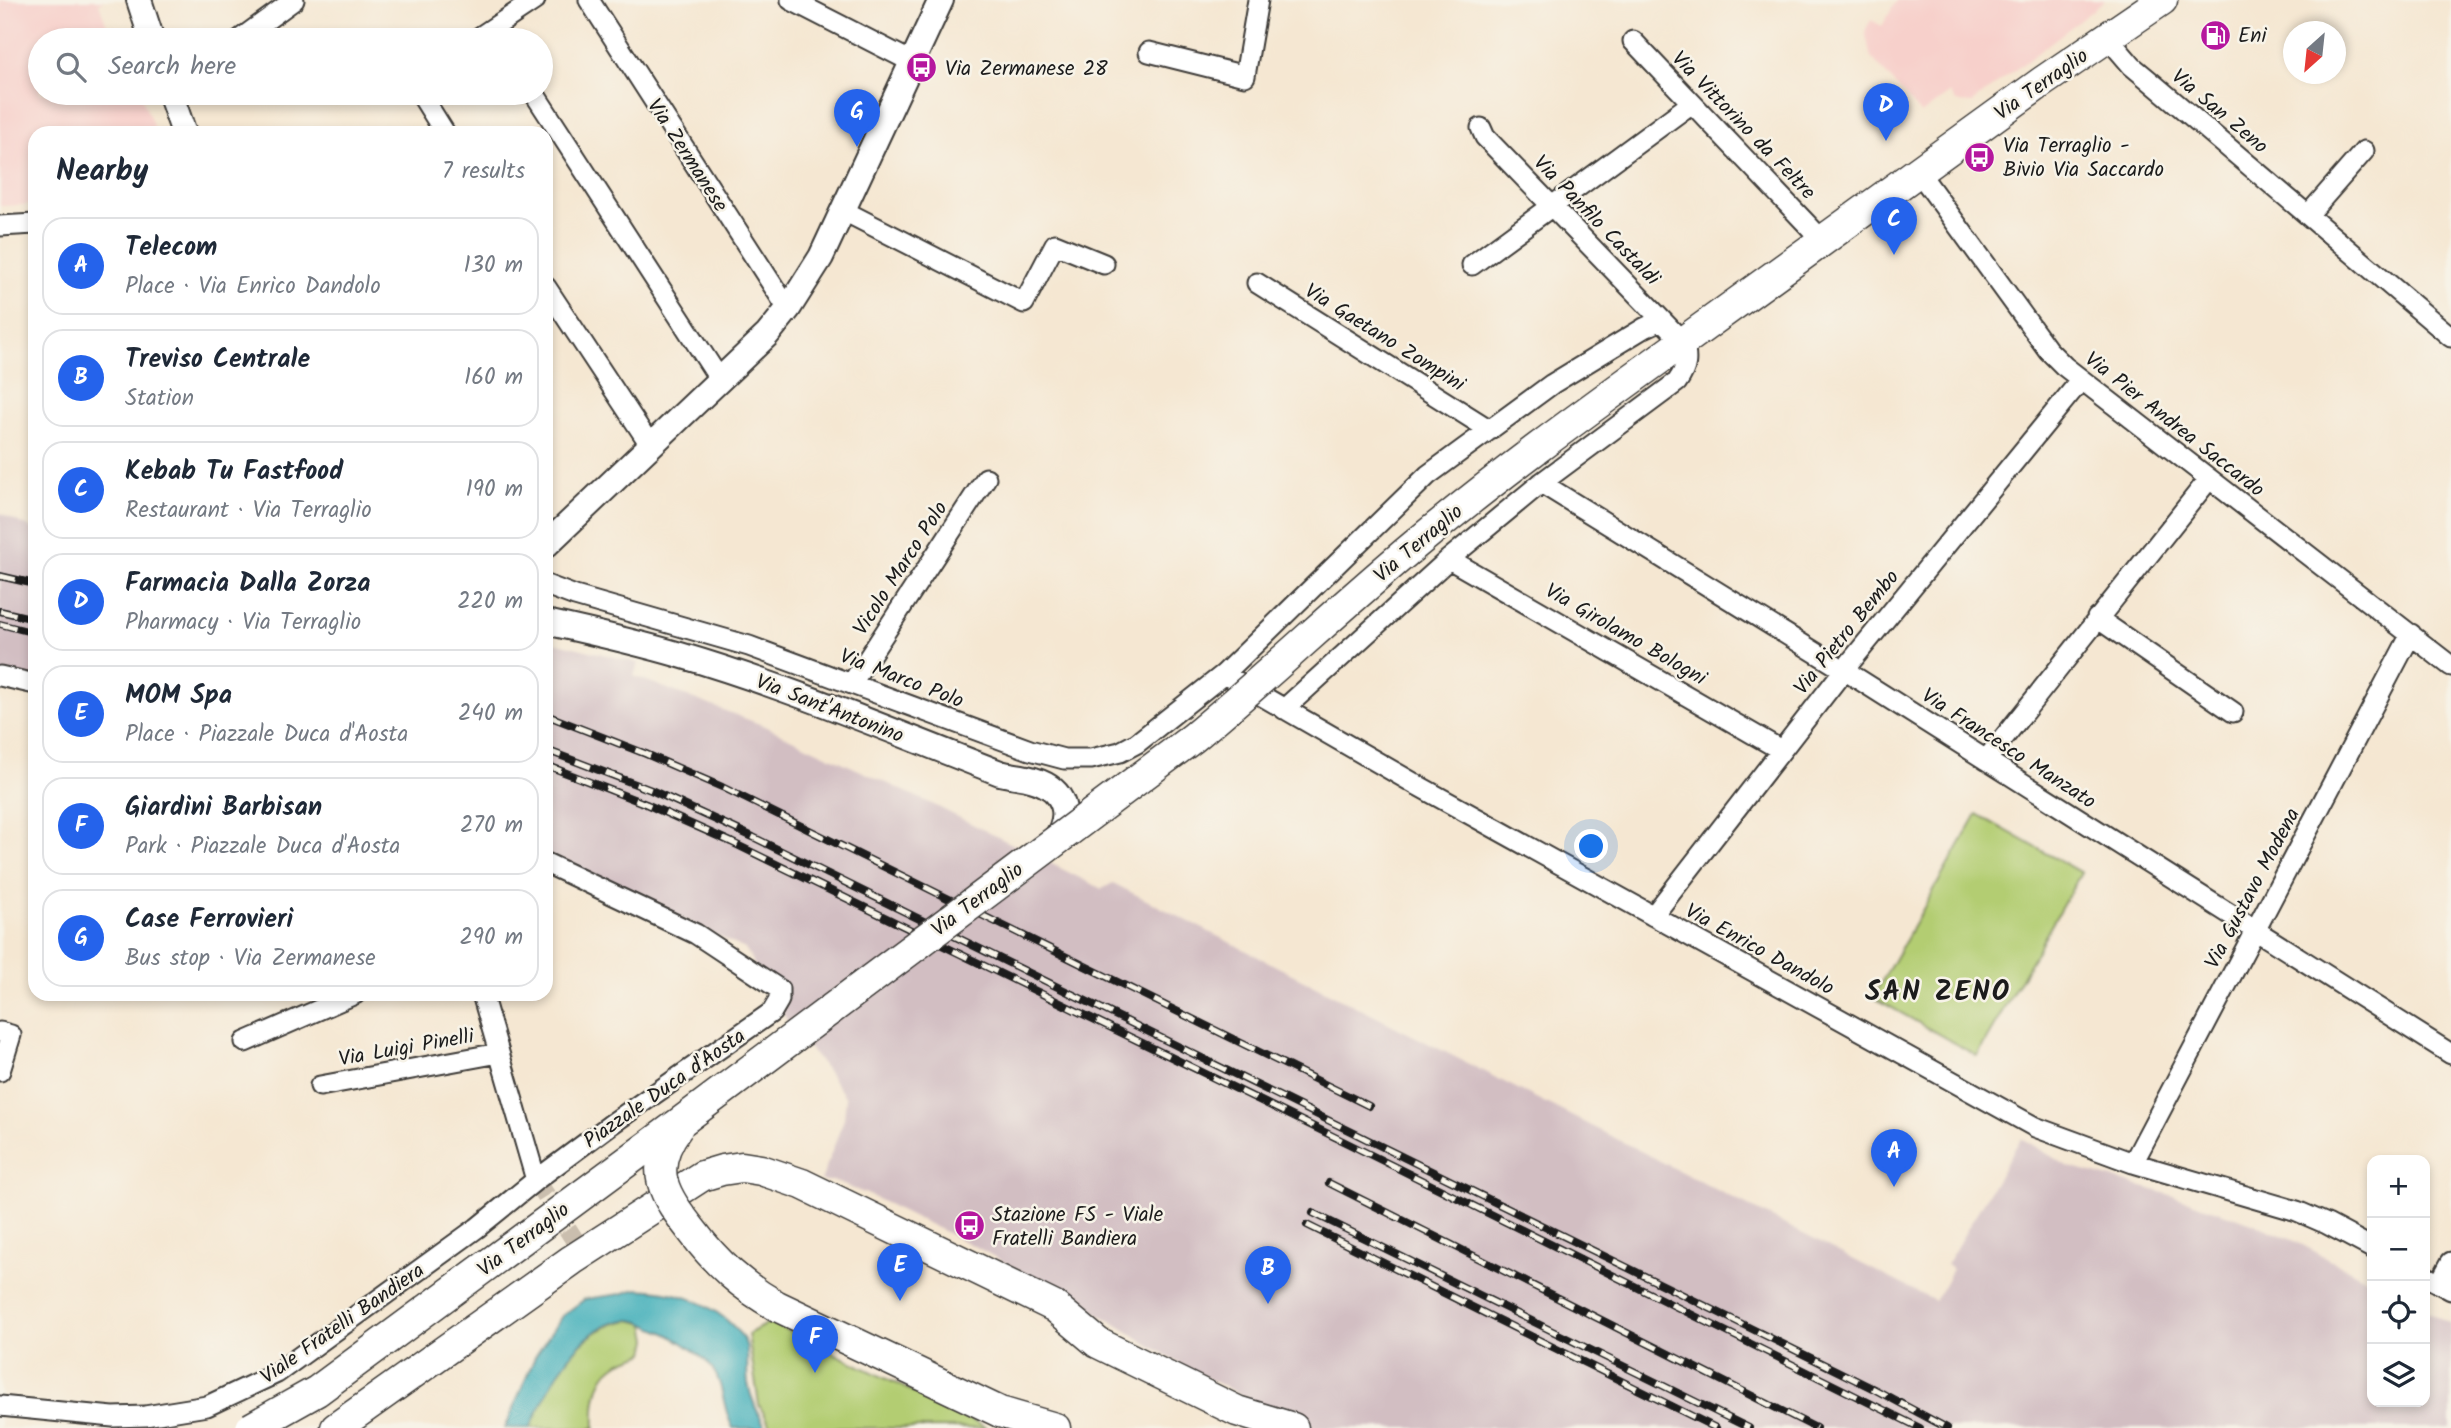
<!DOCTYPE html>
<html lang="en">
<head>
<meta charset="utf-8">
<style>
	:root { --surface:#fff; --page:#f6f6f7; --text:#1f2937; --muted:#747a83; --line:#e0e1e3; --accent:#2563eb }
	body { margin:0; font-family:Kalam,sans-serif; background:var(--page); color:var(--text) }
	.controls { position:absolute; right:21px; bottom:21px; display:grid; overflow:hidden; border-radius:14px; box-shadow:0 4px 10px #0003 }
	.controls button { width:63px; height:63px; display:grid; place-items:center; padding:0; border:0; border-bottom:2px solid var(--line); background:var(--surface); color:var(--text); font:35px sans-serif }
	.compass { position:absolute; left:2283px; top:21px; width:63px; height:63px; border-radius:50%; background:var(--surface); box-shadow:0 4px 10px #0003; rotate:207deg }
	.you { position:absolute; left:1592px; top:847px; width:24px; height:24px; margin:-18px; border:5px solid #fff; border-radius:50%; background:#1a73e8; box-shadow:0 0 0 10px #1a73e833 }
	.badge { display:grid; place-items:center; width:46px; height:46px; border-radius:50%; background:var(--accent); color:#fff; font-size:23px; font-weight:700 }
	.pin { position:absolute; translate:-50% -58px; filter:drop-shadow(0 2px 4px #0008) }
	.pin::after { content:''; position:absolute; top:37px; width:24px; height:21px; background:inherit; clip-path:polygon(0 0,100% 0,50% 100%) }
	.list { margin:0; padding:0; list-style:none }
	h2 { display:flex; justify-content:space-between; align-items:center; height:91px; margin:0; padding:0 28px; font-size:30px }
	h2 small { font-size:23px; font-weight:400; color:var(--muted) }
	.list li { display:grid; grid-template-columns:46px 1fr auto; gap:21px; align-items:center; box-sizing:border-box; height:98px; margin:0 14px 14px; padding:0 14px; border:2px solid var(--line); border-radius:21px }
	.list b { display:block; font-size:26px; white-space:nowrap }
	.list p { margin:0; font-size:23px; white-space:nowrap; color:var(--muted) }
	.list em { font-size:23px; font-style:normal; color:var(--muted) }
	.icon { flex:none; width:38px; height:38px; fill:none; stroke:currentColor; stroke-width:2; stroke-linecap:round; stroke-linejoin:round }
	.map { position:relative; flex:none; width:2451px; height:1428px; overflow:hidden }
	.search { position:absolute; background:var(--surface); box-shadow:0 4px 10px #0003; left:28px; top:28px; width:525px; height:77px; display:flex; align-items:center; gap:18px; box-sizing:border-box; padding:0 24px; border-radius:38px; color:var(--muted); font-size:26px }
	.panel { position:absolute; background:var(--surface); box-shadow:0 4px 10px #0003; left:28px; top:126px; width:525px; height:875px; border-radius:21px }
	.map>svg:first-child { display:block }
	.built { fill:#f7d0cb }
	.industrial { fill:#d2bec2 }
	.green { fill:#b3cd72; stroke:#687447; stroke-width:2 }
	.water { fill:#3fafba; stroke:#2e666b; stroke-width:2 }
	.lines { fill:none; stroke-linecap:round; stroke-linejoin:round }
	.minor-tunnel { stroke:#cabeae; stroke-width:19; stroke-dasharray:19 10; stroke-linecap:butt }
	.minor-casing { stroke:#3d3a37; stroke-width:23 }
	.tertiary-casing { stroke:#3d3a37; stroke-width:28 }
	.primary-casing { stroke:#3d3a37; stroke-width:33 }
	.minor { stroke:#fff; stroke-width:19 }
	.tertiary { stroke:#fff; stroke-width:24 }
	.primary { stroke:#fff; stroke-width:30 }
	.rail-casing { stroke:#1c1c1c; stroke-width:8 }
	.rail { stroke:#f7f3e8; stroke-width:5; stroke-dasharray:16; stroke-linecap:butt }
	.primary-bridge-casing { stroke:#3d3a37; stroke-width:33; stroke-linecap:butt }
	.primary-bridge { stroke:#fff; stroke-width:30 }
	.labels { text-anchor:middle; stroke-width:5; stroke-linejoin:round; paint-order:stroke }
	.poi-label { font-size:21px; fill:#1c1c1c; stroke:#f7f3e8; text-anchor:start }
	.street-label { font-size:21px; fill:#1c1c1c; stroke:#f7f3e8 }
	.district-label { font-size:28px; font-weight:bold; letter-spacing:2px; fill:#1c1c1c; stroke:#f7f3e8 }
</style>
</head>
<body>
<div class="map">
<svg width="2451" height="1428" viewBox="0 0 2451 1428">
	<rect width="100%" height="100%" fill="#f7f3e8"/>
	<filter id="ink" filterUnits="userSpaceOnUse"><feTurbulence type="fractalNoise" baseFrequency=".0143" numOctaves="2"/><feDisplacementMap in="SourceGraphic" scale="14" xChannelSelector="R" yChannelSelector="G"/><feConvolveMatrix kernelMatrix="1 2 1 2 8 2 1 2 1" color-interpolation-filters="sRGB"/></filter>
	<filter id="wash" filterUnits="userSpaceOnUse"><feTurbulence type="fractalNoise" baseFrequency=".00686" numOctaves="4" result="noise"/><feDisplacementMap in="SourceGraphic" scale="28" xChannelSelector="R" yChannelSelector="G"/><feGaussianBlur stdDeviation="1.57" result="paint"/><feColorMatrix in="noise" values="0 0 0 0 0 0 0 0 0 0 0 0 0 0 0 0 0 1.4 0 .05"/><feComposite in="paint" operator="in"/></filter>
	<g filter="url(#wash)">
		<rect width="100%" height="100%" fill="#f5e7d2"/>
		<path class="built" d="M 0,0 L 104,0 L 99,3 L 112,40 L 40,40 L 40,93 L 140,93 L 156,133 L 35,133 L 35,204 L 0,206 Z
			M 1897,0 L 2106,0 L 1972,103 L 1956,102 L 1949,93 L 1921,114 L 1871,57 L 1865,31 L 1871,20 L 1882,26 Z"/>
		<path class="industrial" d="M 0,513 L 35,530 L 35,683 L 0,678 Z
			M 546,640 L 638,663 L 634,676 L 762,725 L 932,804 L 1102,889 L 1113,883 L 1935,1301 L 1953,1269 L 1946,1265 L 2021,1138 L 2069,1167 L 2168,1194 L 2255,1224 L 2297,1242 L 2372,1282 L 2372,1402 L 2425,1402 L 2425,1310 L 2451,1324 L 2451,1428 L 1314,1428 L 1298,1422 L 1188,1369 L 1111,1321 L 982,1250 L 867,1194 L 833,1181 L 821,1181 L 844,1119 L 846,1098 L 826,1069 L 791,1027 L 745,949 L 627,893 L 546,871 Z"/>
		<path class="green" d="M 1977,814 L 2081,873 L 1977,1056 L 1873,997 Z
			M 631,1320 L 645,1324 L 648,1339 L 645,1353 C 636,1357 622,1360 614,1366 C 595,1379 594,1407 595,1428 L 530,1428 C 552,1382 574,1327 631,1320 Z
			M 770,1322 L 987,1428 L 772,1428 L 759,1405 L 748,1334 Z"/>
		<path class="water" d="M 636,1289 C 673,1290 708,1300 734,1327 C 739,1333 744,1338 746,1345 C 749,1357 746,1370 748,1383 C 751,1400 758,1413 766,1428 L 733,1428 C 722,1409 725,1386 712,1368 C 704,1356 674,1336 661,1331 C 651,1328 642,1320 631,1320 C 578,1320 549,1389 530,1428 L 505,1428 L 535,1357 L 562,1316 L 585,1299 L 621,1294 Z"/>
	</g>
	<g filter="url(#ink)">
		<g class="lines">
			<path class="minor-tunnel" d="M 536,1180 L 583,1253"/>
			<defs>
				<path id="minor" d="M 589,0 L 788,309
					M 791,0 L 912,62
					M 2108,38 L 2132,66 L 2150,81 L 2451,337
					M 239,40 L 294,0
					M 475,40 L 535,0
					M 1633,41 L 1823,241
					M 1149,52 L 1245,76 L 1258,0
					M 420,93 L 445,133
					M 534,93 L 720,380
					M 1918,171 L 2048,350 L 2064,366 L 2451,666
					M 844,211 L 1024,303 L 1055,244 L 1104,264
					M 2308,215 L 2364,151
					M 0,226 L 35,224
					M 1472,265 L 1692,103
					M 1257,283 L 1490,430
					M 546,287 L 651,446
					M 1541,483 L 1844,670 L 2451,1054
					M 1449,559 L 1781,750
					M 546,585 L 575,596 L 749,646 L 1030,750 L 1064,759 L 1091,759 L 1120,752 L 1137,743 L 1224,674 L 1428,475 L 1552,384 L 1644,328 L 1661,320
					M 2097,618 L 2233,712
					M 1224,674 L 1417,785 L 2035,1127 L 2133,1163 L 2297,1211 L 2327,1224 L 2372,1248
					M 0,676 L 35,684
					M 852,683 L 986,478
					M 1284,709 L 1449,559 L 1541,483 L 1677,382 C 1687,368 1688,359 1683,342 L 1485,137 L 1481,128
					M 1986,760 L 2209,479
					M 1653,916 L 1844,670 L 2081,380
					M 482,994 L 536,1180
					M 0,1032 L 11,1035 L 0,1071
					M 245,1042 L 355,994
					M 320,1086 L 499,1053
					M 2133,1163 L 2411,634
					M 2425,1276 L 2451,1290
					M 2439,1284 L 2451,1262
					M 0,1406 L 113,1417 L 145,1416 L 207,1406 L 277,1373 L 477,1228 L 536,1180 L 610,1125 L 772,1012 L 779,1000 L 779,989 L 696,934 L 546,863"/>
				<path id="tertiary" d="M 139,0 L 152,40
					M 170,93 L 184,133
					M 546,545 L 767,335 L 788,309 L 821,257 L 941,0
					M 546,622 C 591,632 636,642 680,655 C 789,687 894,732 1000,773 C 1011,776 1023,776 1034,780 C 1064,789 1074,815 1054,841"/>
				<path id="primary" d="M 1662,357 L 2042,82 L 2162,0
					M 1000,1412 L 1055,1428
					M 336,1428 L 572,1260 L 702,1176 L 722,1170 L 742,1167 L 761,1170 L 802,1184 L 1055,1307 L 1098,1343 L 1237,1411 L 1293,1428"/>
			</defs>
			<use href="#minor" class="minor-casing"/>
			<use href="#tertiary" class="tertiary-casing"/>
			<use href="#primary" class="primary-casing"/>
			<use href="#minor" class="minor"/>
			<use href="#tertiary" class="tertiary"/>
			<use href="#primary" class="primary"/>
			<defs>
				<path id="rail" d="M 0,576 L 35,584
					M 0,611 L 35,619
					M 0,624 L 35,633
					M 546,715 L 646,754 L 722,787 L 1369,1106
					M 546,750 L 651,790 L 753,837 L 1874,1389 L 1947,1428
					M 546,765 L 646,804 L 731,842 L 1349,1144 L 1920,1428
					M 1329,1183 L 1816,1428
					M 1313,1213 L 1749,1428
					M 1307,1225 L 1716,1428"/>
			</defs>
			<use href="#rail" class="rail-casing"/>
			<use href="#rail" class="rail"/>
			<defs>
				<path id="primary-bridge" d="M 678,1127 C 646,1170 664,1195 693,1232 C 717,1264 742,1286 777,1306 L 1000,1412
					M 251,1428 L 317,1391 L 682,1121 L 1193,738 C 1269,675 1341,606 1417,543 C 1496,477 1579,417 1662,357"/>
			</defs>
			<use href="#primary-bridge" class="primary-bridge-casing"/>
			<use href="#primary-bridge" class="primary-bridge"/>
		</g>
	</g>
	<defs>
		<symbol id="fuel-disc" viewBox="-11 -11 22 22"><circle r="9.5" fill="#b5179e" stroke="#f7f3e8"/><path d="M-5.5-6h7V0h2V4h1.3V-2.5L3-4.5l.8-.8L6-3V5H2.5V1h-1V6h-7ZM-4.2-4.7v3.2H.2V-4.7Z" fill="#fff"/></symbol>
		<symbol id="bus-disc" viewBox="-11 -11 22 22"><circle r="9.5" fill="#b5179e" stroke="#f7f3e8"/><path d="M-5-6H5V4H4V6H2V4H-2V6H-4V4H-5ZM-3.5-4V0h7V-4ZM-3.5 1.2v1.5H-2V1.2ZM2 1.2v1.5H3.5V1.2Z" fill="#fff"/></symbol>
	</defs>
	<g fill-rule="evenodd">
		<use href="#fuel-disc" x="2198" y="18" width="35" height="35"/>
		<use href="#bus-disc" x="904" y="50" width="35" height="35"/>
		<use href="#bus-disc" x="1962" y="140" width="35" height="35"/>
		<use href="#bus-disc" x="952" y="1208" width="35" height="35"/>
	</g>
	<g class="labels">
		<g class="poi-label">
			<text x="2238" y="42">Eni</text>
			<text x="945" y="75">Via Zermanese 28</text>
			<text x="2003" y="152">Via Terraglio -<tspan x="2003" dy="24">Bivio Via Saccardo</tspan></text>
			<text x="992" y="1221">Stazione FS - Viale<tspan x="992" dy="24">Fratelli Bandiera</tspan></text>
		</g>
		<g class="street-label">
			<text transform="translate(2041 84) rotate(-35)" y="7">Via Terraglio</text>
			<text transform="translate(2220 111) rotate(40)" y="7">Via San Zeno</text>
			<text transform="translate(1744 125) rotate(46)" y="7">Via Vittorino da Feltre</text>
			<text transform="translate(688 155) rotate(57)" y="7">Via Zermanese</text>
			<text transform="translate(1597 220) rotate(46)" y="7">Via Panfilo Castaldi</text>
			<text transform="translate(1385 337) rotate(32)" y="7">Via Gaetano Zompini</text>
			<text transform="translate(2175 424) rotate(38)" y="7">Via Pier Andrea Saccardo</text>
			<text transform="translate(1418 543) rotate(-40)" y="7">Via Terraglio</text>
			<text transform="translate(900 568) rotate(-57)" y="7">Vicolo Marco Polo</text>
			<text transform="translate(1846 632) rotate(-51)" y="7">Via Pietro Bembo</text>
			<text transform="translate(1626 634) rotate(30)" y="7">Via Girolamo Bologni</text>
			<text transform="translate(902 678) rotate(21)" y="7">Via Marco Polo</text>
			<text transform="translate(830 708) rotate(21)" y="7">Via Sant'Antonino</text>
			<text transform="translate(2009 748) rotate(33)" y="7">Via Francesco Manzato</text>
			<text transform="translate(2252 888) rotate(-62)" y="7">Via Gustavo Modena</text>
			<text transform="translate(977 899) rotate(-37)" y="7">Via Terraglio</text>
			<text transform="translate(1760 949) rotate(29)" y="7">Via Enrico Dandolo</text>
			<text transform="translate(406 1047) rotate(-10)" y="7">Via Luigi Pinelli</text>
			<text transform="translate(664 1088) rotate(-35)" y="7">Piazzale Duca d'Aosta</text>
			<text transform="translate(523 1239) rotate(-37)" y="7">Via Terraglio</text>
			<text transform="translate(342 1323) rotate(-35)" y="7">Viale Fratelli Bandiera</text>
		</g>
		<g class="district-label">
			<text x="1938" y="1000">SAN ZENO</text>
		</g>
	</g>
</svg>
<div class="controls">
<button>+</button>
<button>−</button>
<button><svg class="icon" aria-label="locate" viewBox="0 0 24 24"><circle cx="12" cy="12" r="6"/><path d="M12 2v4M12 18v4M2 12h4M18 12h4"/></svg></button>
<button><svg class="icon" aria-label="layers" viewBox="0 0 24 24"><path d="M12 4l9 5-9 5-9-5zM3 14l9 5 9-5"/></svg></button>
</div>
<svg class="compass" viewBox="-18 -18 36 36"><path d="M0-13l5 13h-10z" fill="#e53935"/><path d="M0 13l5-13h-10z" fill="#747a83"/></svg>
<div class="you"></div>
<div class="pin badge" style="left:1894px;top:1187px">A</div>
<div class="pin badge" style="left:1268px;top:1304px">B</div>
<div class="pin badge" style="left:1894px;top:255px">C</div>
<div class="pin badge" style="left:1886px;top:141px">D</div>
<div class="pin badge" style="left:900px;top:1301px">E</div>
<div class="pin badge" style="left:815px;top:1373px">F</div>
<div class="pin badge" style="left:857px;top:147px">G</div>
<div class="search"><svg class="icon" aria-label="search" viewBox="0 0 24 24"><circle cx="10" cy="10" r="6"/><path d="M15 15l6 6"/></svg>Search here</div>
<section class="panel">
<h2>Nearby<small>7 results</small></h2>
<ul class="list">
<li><span class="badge">A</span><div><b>Telecom</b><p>Place · Via Enrico Dandolo</p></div><em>130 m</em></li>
<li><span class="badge">B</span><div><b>Treviso Centrale</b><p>Station</p></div><em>160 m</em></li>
<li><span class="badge">C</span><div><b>Kebab Tu Fastfood</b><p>Restaurant · Via Terraglio</p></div><em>190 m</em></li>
<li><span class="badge">D</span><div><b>Farmacia Dalla Zorza</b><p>Pharmacy · Via Terraglio</p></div><em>220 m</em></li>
<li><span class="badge">E</span><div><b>MOM Spa</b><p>Place · Piazzale Duca d'Aosta</p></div><em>240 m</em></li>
<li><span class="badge">F</span><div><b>Giardini Barbisan</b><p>Park · Piazzale Duca d'Aosta</p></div><em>270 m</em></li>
<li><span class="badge">G</span><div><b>Case Ferrovieri</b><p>Bus stop · Via Zermanese</p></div><em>290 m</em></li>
</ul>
</section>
</div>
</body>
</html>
